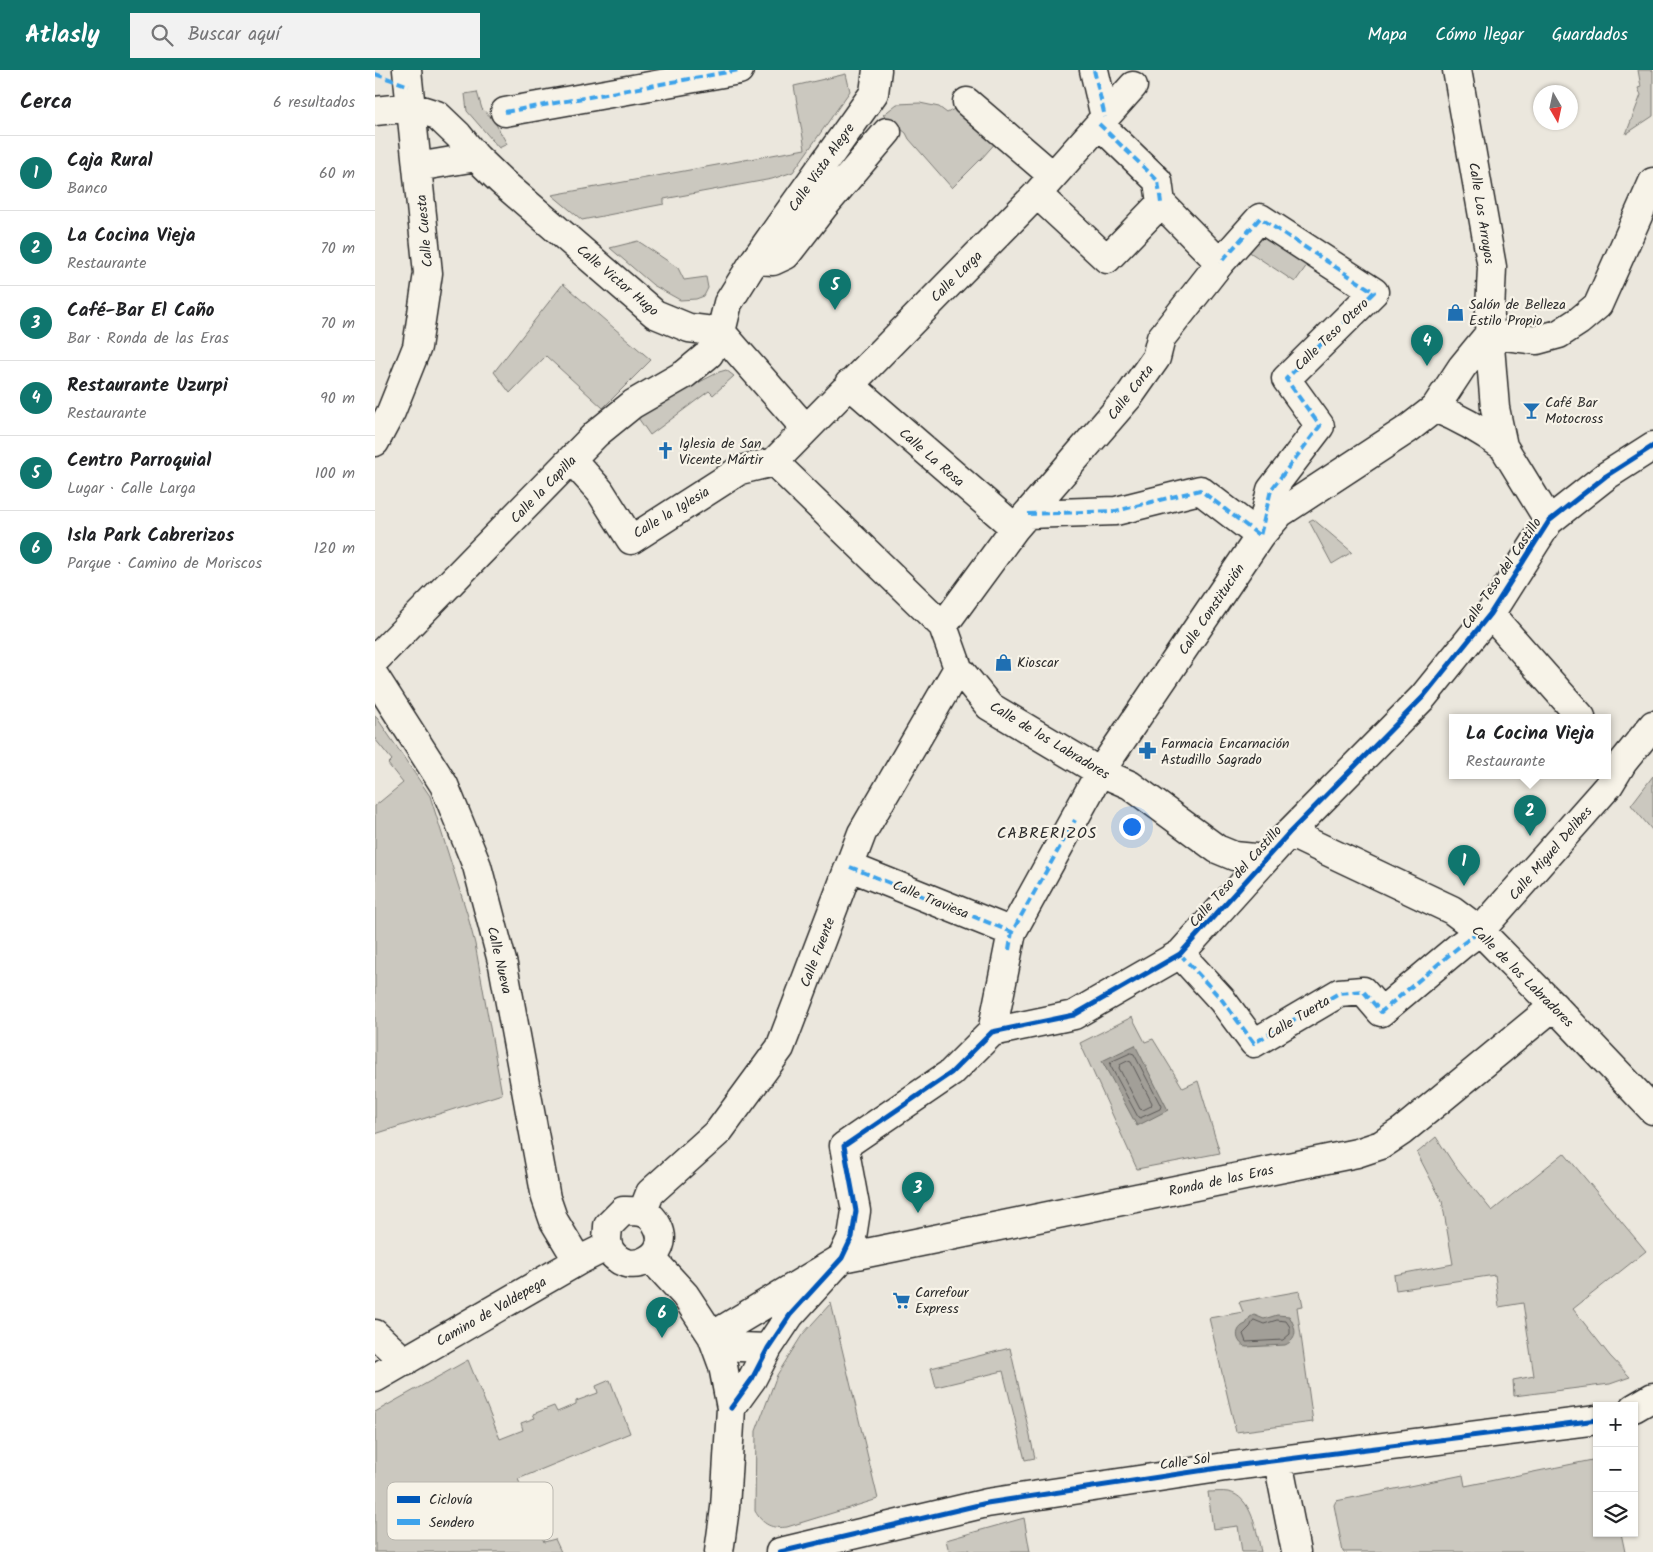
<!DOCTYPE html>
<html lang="es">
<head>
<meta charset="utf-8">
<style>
	:root { --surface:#fff; --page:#f2f2f2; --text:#202124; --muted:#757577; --line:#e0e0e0; --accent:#0f766e }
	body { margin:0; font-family:Kalam,sans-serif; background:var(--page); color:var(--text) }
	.controls { position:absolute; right:15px; bottom:15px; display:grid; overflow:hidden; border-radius:0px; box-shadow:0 1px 4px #0004 }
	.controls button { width:45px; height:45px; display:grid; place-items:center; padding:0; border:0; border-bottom:1px solid var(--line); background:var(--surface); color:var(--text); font:25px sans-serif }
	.compass { position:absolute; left:1158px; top:15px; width:45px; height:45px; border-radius:50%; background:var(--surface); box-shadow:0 1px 4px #0004; rotate:171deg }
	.you { position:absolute; left:756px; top:756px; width:18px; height:18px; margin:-12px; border:4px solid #fff; border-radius:50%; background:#1a73e8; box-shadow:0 0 0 8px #1a73e833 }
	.badge { display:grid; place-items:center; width:32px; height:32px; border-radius:50%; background:var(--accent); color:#fff; font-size:16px; font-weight:700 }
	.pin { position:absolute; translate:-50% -41px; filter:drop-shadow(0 1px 2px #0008) }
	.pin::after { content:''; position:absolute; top:26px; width:18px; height:15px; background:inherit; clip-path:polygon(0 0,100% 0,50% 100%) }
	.popup { position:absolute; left:1074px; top:644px; width:162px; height:65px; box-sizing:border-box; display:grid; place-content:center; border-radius:0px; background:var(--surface); filter:drop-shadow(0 1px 4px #0005); font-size:16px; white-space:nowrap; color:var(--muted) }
	.popup b { font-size:19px; color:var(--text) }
	.popup::after { content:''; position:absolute; left:50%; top:100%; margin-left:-10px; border:10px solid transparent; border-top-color:var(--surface) }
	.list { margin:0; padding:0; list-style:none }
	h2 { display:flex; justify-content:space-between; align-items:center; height:65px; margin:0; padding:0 20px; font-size:21px }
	h2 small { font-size:16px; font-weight:400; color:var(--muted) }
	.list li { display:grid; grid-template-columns:32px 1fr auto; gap:15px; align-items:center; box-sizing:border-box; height:75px; padding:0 20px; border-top:1px solid var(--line) }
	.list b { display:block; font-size:19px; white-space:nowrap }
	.list p { margin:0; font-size:16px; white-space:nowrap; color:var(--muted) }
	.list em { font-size:16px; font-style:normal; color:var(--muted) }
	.icon { flex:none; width:28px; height:28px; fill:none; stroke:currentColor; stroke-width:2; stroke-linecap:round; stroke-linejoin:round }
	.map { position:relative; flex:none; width:1278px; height:1482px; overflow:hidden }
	header { display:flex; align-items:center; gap:30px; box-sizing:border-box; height:70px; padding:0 25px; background:var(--accent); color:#fff }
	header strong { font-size:24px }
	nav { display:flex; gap:28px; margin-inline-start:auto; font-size:18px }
	.search { width:350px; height:45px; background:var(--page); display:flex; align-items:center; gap:12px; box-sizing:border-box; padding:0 18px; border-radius:0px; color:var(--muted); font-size:19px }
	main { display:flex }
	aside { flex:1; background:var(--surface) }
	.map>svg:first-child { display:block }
	.green { fill:#cbc8bf; stroke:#7b7a75 }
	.water { fill:#a29f98; stroke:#72716c }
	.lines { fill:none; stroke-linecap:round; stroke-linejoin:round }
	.shore { stroke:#5b5957; stroke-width:1 }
	.minor-casing { stroke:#2b2b2b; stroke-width:31 }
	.minor { stroke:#f7f3e8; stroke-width:28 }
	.quiet { stroke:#3ea3eb; stroke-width:4; stroke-dasharray:8 4; stroke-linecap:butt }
	.cycleway-casing { stroke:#f7f3e8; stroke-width:8 }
	.cycleway { stroke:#0057b8; stroke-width:5 }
	.labels { text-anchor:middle; stroke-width:4.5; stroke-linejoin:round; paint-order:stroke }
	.street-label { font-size:14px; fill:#2b2b2b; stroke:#f7f3e8 }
	.poi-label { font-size:14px; fill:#2b2b2b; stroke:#f7f3e8; text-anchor:start }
	.quarter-label { font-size:16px; letter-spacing:1px; fill:#2b2b2b; stroke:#f7f3e8 }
	.key { fill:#f7f3e8; stroke:#bab7af; stroke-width:1 }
	.key-label { font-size:14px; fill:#2b2b2b }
</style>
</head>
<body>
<header>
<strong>Atlasly</strong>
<div class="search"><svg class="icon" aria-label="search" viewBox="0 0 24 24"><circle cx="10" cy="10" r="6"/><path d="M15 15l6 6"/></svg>Buscar aquí</div>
<nav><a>Mapa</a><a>Cómo llegar</a><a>Guardados</a></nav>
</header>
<main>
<aside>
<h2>Cerca<small>6 resultados</small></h2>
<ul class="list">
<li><span class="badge">1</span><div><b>Caja Rural</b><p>Banco</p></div><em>60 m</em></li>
<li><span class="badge">2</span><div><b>La Cocina Vieja</b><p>Restaurante</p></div><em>70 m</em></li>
<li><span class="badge">3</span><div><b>Café-Bar El Caño</b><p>Bar · Ronda de las Eras</p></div><em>70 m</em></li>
<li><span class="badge">4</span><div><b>Restaurante Uzurpi</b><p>Restaurante</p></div><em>90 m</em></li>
<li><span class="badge">5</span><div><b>Centro Parroquial</b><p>Lugar · Calle Larga</p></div><em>100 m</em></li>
<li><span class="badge">6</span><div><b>Isla Park Cabrerizos</b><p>Parque · Camino de Moriscos</p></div><em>120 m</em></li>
</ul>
</aside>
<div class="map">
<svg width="1278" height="1482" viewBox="0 0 1278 1482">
	<rect width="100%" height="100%" fill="#ebe7dd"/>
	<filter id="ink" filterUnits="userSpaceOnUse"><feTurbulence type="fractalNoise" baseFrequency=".02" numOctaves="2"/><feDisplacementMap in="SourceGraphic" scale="10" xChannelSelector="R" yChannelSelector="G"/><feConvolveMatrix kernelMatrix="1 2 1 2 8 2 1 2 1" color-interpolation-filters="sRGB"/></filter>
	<g filter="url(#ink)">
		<path class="green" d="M 1263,0 L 1278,0 L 1278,46 L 1251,64 L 1266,25 L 1263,18 L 1266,17 Z
			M 471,4 L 475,21 L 418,102 L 397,109 L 289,129 L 289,134 L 207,150 L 177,125 L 430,79 L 419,16 Z
			M 102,22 L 107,39 L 118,49 L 132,74 L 124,78 L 92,41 L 90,24 Z
			M 545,33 L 564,37 L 572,43 L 583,37 L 623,70 L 607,88 L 577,118 L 534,69 L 531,63 L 508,45 L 522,34 Z
			M 888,161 L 935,191 L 920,212 L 873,181 Z
			M 263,171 L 303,198 L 309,210 L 331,207 L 333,218 L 329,226 L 321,229 L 305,230 L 278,215 L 235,178 Z
			M 188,214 L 276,290 L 228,338 L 171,286 L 135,323 L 119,302 Z
			M 351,300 L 359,306 L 338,325 L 334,321 L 275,365 L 261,345 L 344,302 Z
			M 938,449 L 977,482 L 957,494 L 934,451 Z
			M 0,645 L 55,726 L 92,843 L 100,874 L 127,1024 L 0,1064 L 0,736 L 28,713 L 13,694 L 17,690 L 0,669 Z
			M 1278,706 L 1278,761 L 1256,735 Z
			M 757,947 L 770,972 L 778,969 L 808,1018 L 823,1011 L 845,1083 L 762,1099 L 705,973 Z
			M 1061,1067 L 1078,1093 L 1117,1141 L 1189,1083 L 1271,1181 L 1198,1239 L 1235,1286 L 1255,1307 L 1235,1314 L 1139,1326 L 1138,1310 L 1159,1306 L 1148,1233 L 1124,1237 L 1120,1205 L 1021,1220 L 1019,1205 L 1078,1194 L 1067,1131 L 1042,1083 Z
			M 925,1221 L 928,1236 L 922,1237 L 938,1352 L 861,1362 L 834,1248 L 868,1242 L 864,1232 Z
			M 456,1233 L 503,1429 L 412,1457 C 397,1459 388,1455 380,1441 L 381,1361 L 402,1305 L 427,1265 Z
			M 635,1278 L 660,1388 L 650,1390 L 628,1301 L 561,1317 L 556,1298 Z
			M 93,1290 L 125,1369 L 148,1360 L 146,1353 L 160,1348 L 158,1344 L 179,1336 L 182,1342 L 201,1334 L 201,1331 L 223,1323 L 221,1316 L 235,1310 L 255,1363 L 143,1409 L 169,1472 L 180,1469 L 186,1482 L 0,1482 L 0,1342 Z
			M 1222,1389 L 1222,1463 L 1246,1463 L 1250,1482 L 968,1482 L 959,1435 L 961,1431 L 1088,1405 L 1090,1416 Z
			M 833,1422 C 839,1422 847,1421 853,1422 C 877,1426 882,1463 886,1482 L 867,1482 L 863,1456 L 838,1459 Z
			M 649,1448 L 655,1482 L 595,1482 L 594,1480 L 574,1482 L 571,1470 Z"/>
		<path class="water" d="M 760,975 L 793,1040 L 762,1056 L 727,991 Z
			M 879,1245 L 889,1249 L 902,1245 L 914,1246 C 921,1257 924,1269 910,1275 L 871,1277 C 860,1272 859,1258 871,1254 L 875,1247 Z"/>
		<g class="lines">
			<path class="shore" d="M 756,983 L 759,984 L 786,1036 L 785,1039 L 765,1048 L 763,1047 L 735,995 L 736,992 Z
				M 753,991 L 756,992 L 777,1033 L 776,1036 L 768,1040 L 765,1039 L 744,998 L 745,995 Z
				M 879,1250 L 889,1254 L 902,1250 L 911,1251 L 915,1257 L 915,1264 L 908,1270 L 871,1272 L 868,1264 L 875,1257 Z"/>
			<defs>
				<path id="minor" d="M 719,0 L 730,47
					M 1082,0 L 1117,197 L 1114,264 L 1120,338 L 1128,376 L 1174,451
					M 592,32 L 678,106
					M 0,41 L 37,37 L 62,45 L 83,65 L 101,87 L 126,111 L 280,244 L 314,258 L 346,262 L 431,359
					M 130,42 L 364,0
					M 724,54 L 783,111 L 786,133
					M 42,97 L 101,87
					M 662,124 L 732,189 L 786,133 L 845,193
					M 380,190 L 398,191 L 411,185 L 449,136 L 512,62
					M 1114,264 L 1162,270 L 1184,264 L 1204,251 L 1223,235 L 1278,112
					M 474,314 L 640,458
					M 1060,338 C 1085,348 1107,361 1128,376
					M 0,372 L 16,342 L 42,277 L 53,203 L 32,0
					M 197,390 L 225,421 L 256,470 L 365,400 L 399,392
					M 399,392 L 568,556 L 583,598 L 614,636 L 725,702 L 755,715 L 842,779 L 859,786 L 890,789
					M 399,392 L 662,124 L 758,16
					M 1115,544 L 1206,647
					M 568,556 L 640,458 L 755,325 L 781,288 L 786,268 L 845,193 L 885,148 L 999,222 L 911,309 L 945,356 L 896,420 L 885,466 L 825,420 L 741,441 L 653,444
					M 0,590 L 221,364 L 258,334 L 310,304 L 334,284 L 346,262 L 353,233 L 380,190 L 499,23 L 502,0
					M 0,607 L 69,715 L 102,796 L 128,895 L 171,1128 L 179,1151 L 203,1191
					M 914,763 L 1077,840 L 1105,861 L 1179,936 L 1278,1040
					M 475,797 L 637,862
					M 805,884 L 847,930 L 879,973 L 964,923 L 988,921 L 1006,942 L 1086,875 L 1105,861 L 1234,715 L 1248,692 L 1278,655
					M 617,962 L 637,862 L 725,702 L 885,466 L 905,443 L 1033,359 L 1060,338 L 1087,297 L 1114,264
					M 248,1141 C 264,1141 275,1140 283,1157 C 297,1185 255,1209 236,1182 C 235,1180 233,1177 233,1175 C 231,1169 233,1162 233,1156 Z
					M 268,1141 L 275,1123 L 344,1061 L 405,978 L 487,763 L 583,598
					M 276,1188 L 310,1225 L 337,1266 L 348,1296 L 356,1338 L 350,1438 L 344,1482
					M 0,1264 L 30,1292
					M 337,1266 L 467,1188 L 982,1083 L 1006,1075 L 1027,1061 L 1179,936
					M 337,1266 L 365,1277 L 393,1278
					M 0,1308 L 203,1191 L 233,1176
					M 356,1338 L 377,1309 L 393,1278 L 415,1245 L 467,1188 L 477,1167 L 481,1141 L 469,1076 L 576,1003 L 617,962 L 699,945 L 805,884 L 914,763 L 1048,627 L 1115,544 L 1174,451 L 1231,406 L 1278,376
					M 1259,1338 L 1278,1327
					M 903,1391 L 921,1482
					M 405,1482 L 612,1433 L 850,1397 L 1222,1350"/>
			</defs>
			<use href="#minor" class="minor-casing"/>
			<use href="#minor" class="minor"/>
			<path class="quiet" d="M 719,0 L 730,47
				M 0,4 L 34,16
				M 130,42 L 364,0
				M 724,54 L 783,111 L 786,133
				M 653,444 L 741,441 L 825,420 L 885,466 L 896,420 L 945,356 L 911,309 L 999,222 L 885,148 L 845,193
				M 475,797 L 637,862
				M 634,880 L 637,862 L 700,750
				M 805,884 L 847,930 L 879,973 L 964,923 L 988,921 L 1006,942 L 1086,875 L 1105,861"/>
			<defs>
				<path id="cycleway" d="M 356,1338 L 377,1309 L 393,1278 L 415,1245 L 467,1188 L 477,1167 L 481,1141 L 469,1076 L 576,1003 L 617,962 L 699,945 L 805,884 L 914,763 L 1048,627 L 1115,544 L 1174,451 L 1231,406 L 1278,376
					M 405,1482 L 612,1433 L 850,1397 L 1222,1350"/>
			</defs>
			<use href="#cycleway" class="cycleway-casing"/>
			<use href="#cycleway" class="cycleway"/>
		</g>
	</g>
	<defs>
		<symbol id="shop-bare" viewBox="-9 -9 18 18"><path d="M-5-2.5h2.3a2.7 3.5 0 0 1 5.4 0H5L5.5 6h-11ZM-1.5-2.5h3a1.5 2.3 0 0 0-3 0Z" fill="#1f6fb2" stroke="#f7f3e8" stroke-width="2.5" paint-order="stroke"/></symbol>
		<symbol id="bar-bare" viewBox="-9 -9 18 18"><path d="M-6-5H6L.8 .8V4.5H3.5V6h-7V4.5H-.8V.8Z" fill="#1f6fb2" stroke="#f7f3e8" stroke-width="2.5" paint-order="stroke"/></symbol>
		<symbol id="church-bare" viewBox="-9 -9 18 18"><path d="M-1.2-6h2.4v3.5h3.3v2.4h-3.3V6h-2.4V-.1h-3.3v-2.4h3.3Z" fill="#1f6fb2" stroke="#f7f3e8" stroke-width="2.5" paint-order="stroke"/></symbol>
		<symbol id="pharmacy-bare" viewBox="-9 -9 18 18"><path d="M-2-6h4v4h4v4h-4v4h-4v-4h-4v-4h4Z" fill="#1f6fb2" stroke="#f7f3e8" stroke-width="2.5" paint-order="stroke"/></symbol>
		<symbol id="supermarket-bare" viewBox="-9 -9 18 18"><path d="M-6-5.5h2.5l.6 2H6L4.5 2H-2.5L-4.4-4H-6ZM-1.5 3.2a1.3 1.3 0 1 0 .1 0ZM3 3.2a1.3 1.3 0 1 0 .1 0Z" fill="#1f6fb2" stroke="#f7f3e8" stroke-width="2.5" paint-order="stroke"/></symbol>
	</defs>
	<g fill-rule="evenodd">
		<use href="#shop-bare" x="1068" y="230" width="25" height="25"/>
		<use href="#bar-bare" x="1144" y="328" width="25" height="25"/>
		<use href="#church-bare" x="278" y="368" width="25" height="25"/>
		<use href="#shop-bare" x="616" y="580" width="25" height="25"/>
		<use href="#pharmacy-bare" x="760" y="668" width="25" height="25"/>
		<use href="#supermarket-bare" x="514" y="1218" width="25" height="25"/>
	</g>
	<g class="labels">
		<g class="street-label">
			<text transform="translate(446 97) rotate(-55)" y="5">Calle Vista Alegre</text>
			<text transform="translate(1107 143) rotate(81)" y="5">Calle Los Arroyos</text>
			<text transform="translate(49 161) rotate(-95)" y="5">Calle Cuesta</text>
			<text transform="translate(581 206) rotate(-45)" y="5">Calle Larga</text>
			<text transform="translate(243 210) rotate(40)" y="5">Calle Victor Hugo</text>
			<text transform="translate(956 264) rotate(-44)" y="5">Calle Teso Otero</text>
			<text transform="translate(755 322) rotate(-52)" y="5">Calle Corta</text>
			<text transform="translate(557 387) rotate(41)" y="5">Calle La Rosa</text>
			<text transform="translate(168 419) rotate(-46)" y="5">Calle la Capilla</text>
			<text transform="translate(296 442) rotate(-31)" y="5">Calle la Iglesia</text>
			<text transform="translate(1126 503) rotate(-56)" y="5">Calle Teso del Castillo</text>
			<text transform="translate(836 539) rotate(-56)" y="5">Calle Constitución</text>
			<text transform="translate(675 670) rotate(31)" y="5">Calle de los Labradores</text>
			<text transform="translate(1175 783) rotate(-49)" y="5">Calle Miguel Delibes</text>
			<text transform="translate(860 806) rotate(-48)" y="5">Calle Teso del Castillo</text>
			<text transform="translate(556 829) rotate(22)" y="5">Calle Traviesa</text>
			<text transform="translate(442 882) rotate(-69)" y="5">Calle Fuente</text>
			<text transform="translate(125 890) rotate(77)" y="5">Calle Nueva</text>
			<text transform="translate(1148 906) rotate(45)" y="5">Calle de los Labradores</text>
			<text transform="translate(923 947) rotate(-31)" y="5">Calle Tuerta</text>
			<text transform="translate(846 1110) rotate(-12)" y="5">Ronda de las Eras</text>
			<text transform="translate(116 1241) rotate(-30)" y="5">Camino de Valdepega</text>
			<text transform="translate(810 1391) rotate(-8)" y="5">Calle Sol</text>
		</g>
		<g class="poi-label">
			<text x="1094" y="239">Salón de Belleza<tspan x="1094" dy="16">Estilo Propio</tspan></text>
			<text x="1170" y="337">Café Bar<tspan x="1170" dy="16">Motocross</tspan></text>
			<text x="304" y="378">Iglesia de San<tspan x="304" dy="16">Vicente Mártir</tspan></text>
			<text x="642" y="597">Kioscar</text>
			<text x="786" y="678">Farmacia Encarnación<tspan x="786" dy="16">Astudillo Sagrado</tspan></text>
			<text x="540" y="1227">Carrefour<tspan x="540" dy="16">Express</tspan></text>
		</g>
		<g class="quarter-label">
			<text x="672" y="768">CABRERIZOS</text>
		</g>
	</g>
	<rect x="12" y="1412" width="166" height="58" rx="8" class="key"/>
	<rect x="22" y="1426" width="23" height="7" fill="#0057b8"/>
	<rect x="22" y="1449" width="23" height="6" fill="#3ea3eb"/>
	<g class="key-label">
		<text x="54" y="1434">Ciclovía</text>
		<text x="54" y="1457">Sendero</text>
	</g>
</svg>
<div class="controls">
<button>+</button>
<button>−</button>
<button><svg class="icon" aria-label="layers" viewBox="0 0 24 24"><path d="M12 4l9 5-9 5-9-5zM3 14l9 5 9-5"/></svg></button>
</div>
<svg class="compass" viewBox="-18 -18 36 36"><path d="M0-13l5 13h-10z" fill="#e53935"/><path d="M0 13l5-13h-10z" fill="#757577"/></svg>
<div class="you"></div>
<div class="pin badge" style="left:1089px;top:816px">1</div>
<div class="pin badge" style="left:1155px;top:766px">2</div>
<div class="popup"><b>La Cocina Vieja</b>Restaurante</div>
<div class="pin badge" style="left:543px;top:1143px">3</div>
<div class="pin badge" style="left:1052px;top:296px">4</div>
<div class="pin badge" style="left:460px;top:240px">5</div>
<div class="pin badge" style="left:287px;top:1268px">6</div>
</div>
</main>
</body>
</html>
